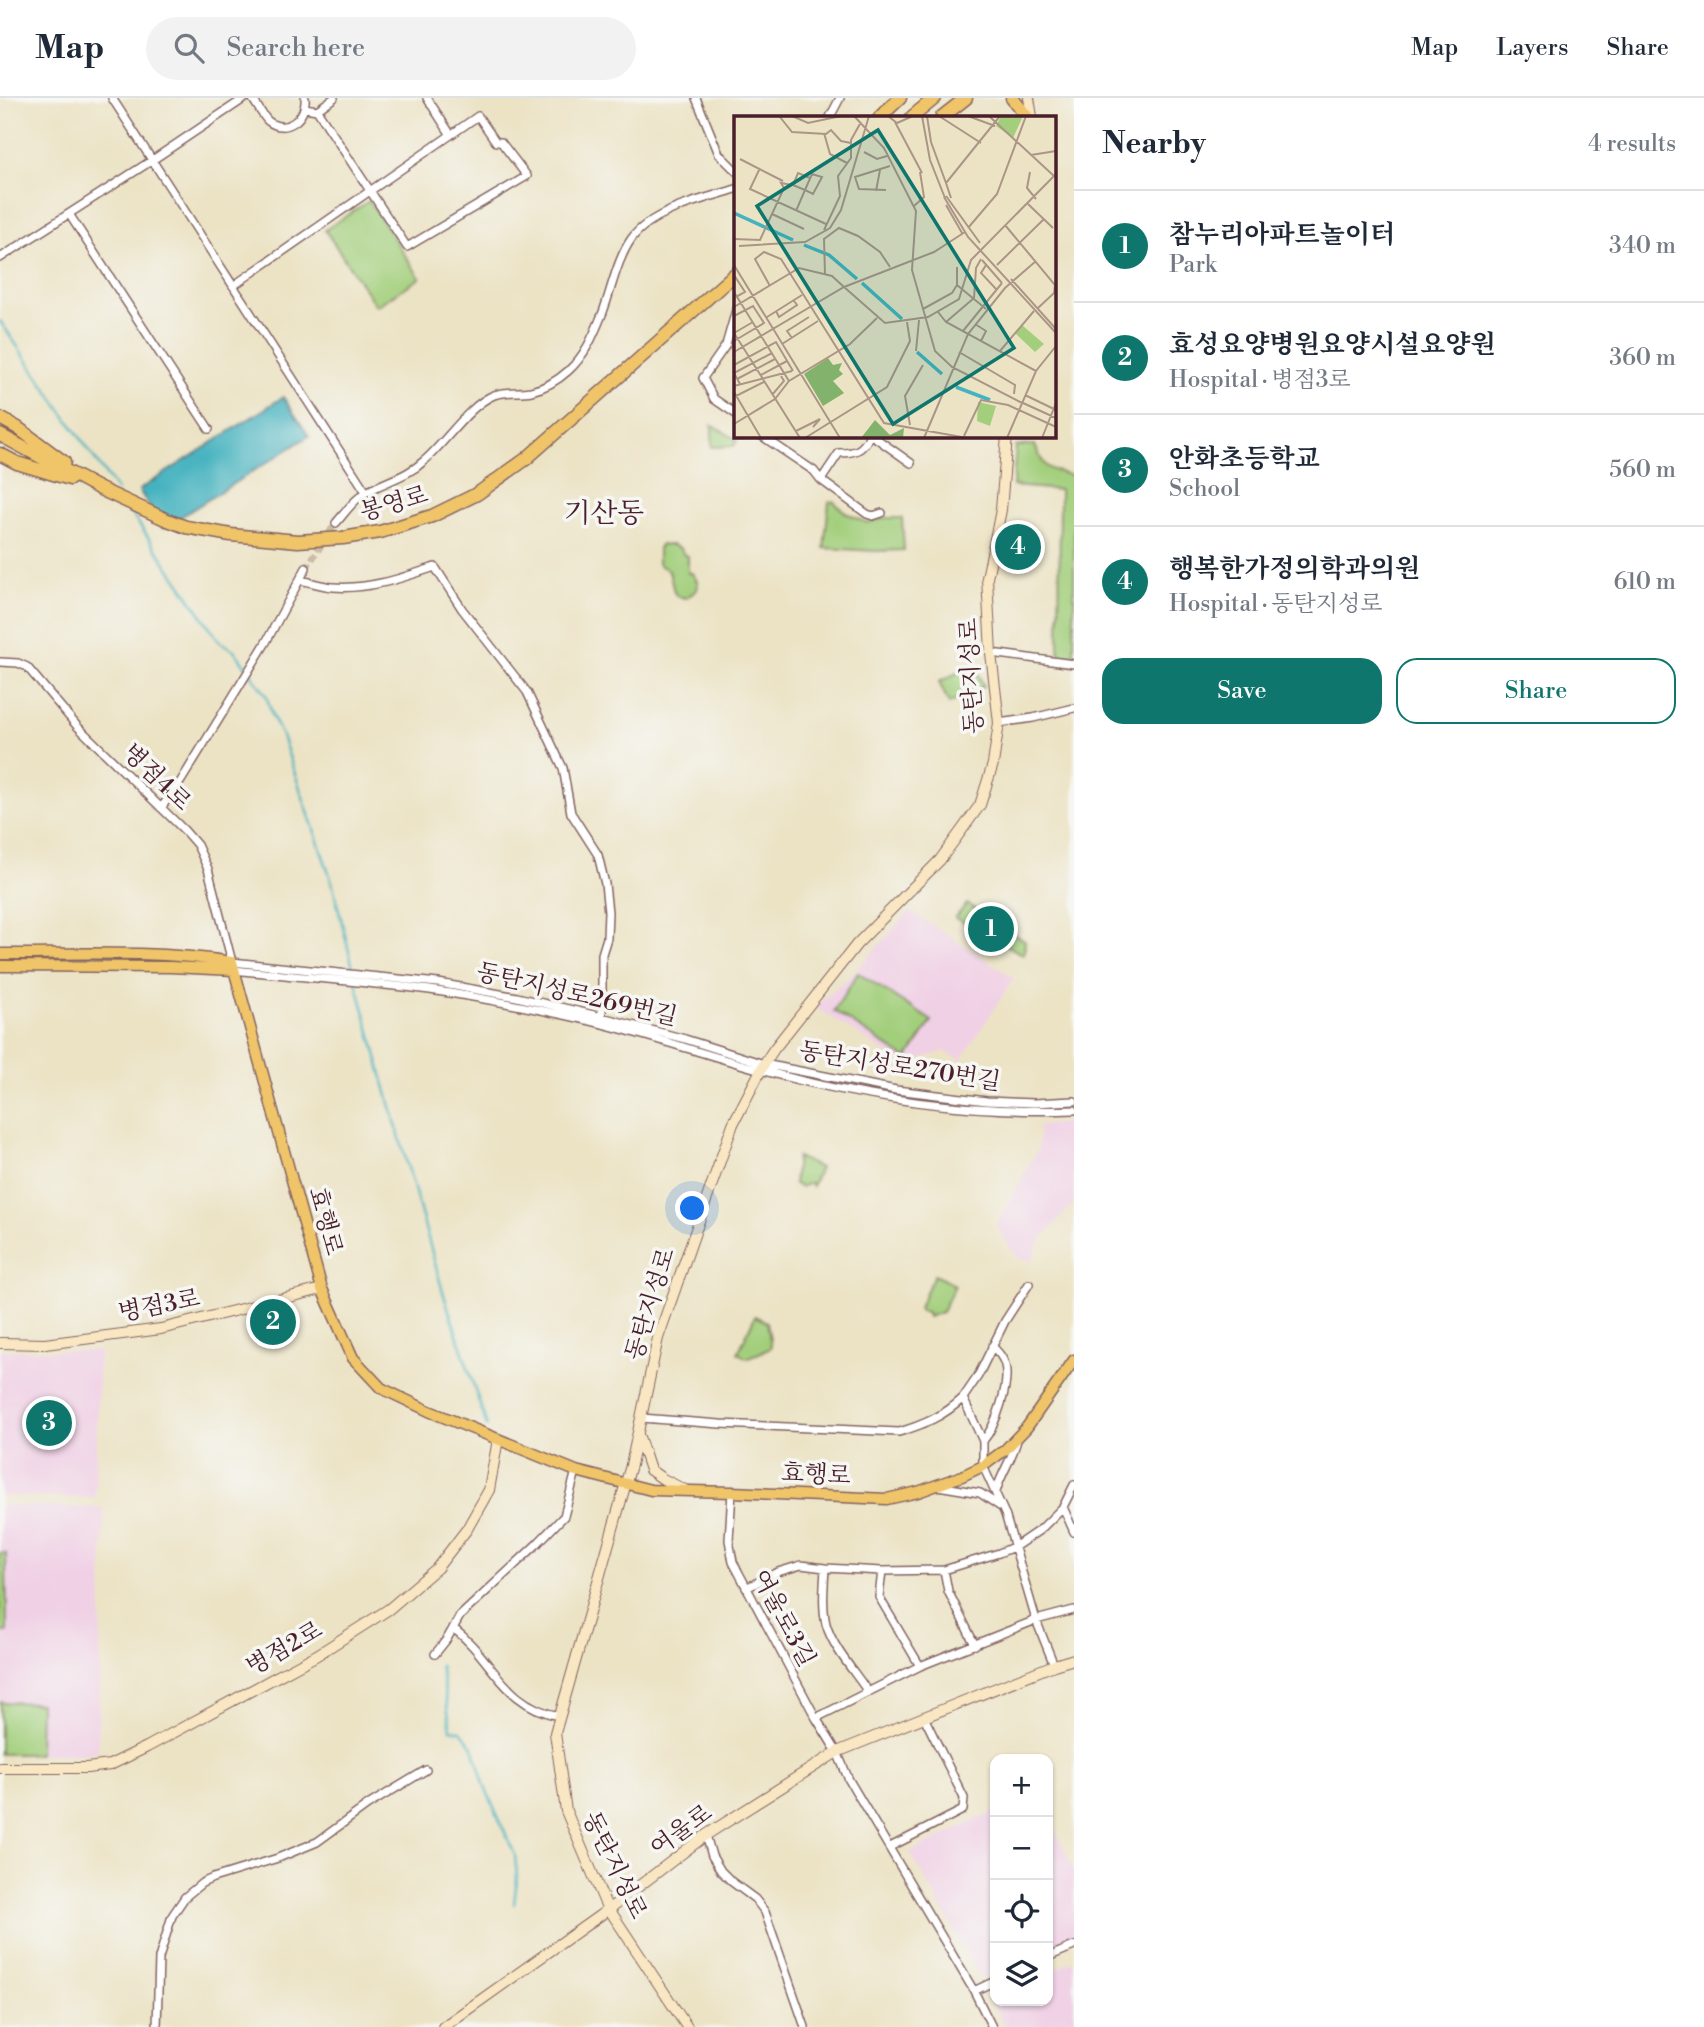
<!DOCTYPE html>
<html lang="en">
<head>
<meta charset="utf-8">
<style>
	:root { --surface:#fff; --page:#f2f2f3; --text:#1f2937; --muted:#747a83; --line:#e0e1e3; --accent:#0f766e }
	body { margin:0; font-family:"Libre Bodoni","Noto Serif KR",serif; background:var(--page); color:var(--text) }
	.controls { position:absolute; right:21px; bottom:21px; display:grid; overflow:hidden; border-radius:14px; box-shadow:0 2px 5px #0004 }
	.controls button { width:63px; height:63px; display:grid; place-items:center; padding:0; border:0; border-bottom:2px solid var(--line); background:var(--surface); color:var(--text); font:35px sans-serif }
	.you { position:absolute; left:693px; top:1111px; width:24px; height:24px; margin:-18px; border:5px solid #fff; border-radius:50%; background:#1a73e8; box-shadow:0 0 0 10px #1a73e833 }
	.badge { display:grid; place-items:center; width:46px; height:46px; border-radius:50%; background:var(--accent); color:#fff; font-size:23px; font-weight:700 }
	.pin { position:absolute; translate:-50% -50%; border:4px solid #fff; box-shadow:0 2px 7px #0006 }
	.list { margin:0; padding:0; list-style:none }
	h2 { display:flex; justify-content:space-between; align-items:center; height:91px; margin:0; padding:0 28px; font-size:30px }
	h2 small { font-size:23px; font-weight:400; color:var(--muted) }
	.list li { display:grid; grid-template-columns:46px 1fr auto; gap:21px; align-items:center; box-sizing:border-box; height:112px; padding:0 28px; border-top:2px solid var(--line) }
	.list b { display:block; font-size:26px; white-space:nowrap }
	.list p { margin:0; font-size:23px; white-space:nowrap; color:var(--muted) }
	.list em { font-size:23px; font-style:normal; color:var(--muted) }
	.actions { display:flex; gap:14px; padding:21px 28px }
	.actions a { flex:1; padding:16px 0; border:2px solid var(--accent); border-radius:21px; text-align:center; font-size:24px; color:var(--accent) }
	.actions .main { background:var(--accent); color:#fff }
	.icon { flex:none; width:38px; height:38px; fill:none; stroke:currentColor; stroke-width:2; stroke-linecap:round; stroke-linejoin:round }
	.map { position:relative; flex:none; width:1074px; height:1929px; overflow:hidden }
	header { display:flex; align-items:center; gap:42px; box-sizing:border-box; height:98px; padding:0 35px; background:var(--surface); border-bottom:2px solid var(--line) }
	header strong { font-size:33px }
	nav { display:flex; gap:38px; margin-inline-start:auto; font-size:24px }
	.search { width:490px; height:63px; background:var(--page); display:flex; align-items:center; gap:18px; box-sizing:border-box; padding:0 24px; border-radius:38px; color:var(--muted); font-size:26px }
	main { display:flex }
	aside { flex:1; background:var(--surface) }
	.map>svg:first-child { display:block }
	.built { fill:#f0d0e5 }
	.green { fill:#a3cf7c; stroke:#767754; stroke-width:2 }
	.water { fill:#44b2bf; stroke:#476875; stroke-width:2 }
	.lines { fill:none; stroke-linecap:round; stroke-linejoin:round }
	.stream { stroke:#44b2bf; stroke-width:2.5 }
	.street-tunnel { stroke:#ccbca6; stroke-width:7; stroke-dasharray:7 3.5; stroke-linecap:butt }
	.street-casing { stroke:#836461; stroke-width:10 }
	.secondary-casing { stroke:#836461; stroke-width:12 }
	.primary-casing { stroke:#836461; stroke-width:13 }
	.highway-casing { stroke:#836461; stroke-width:15 }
	.street { stroke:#fff; stroke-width:7 }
	.secondary { stroke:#f9e7c3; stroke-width:10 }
	.primary { stroke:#f0c469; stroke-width:10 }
	.highway { stroke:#f0c469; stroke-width:12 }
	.labels { text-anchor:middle; stroke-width:7; stroke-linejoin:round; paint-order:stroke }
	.street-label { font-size:24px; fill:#4a1f2b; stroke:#f6f6f2 }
	.quarter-label { font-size:28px; fill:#4a1f2b; stroke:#f6f6f2 }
	.inset-river { fill:none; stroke:#44b2bf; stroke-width:3.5 }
	.inset-road { fill:none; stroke:#ab9587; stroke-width:2 }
	.view { fill:#0f766e; fill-opacity:0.15; stroke:#0f766e; stroke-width:3.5 }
	.inset-edge { fill:none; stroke:#4a1f2b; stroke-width:3.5 }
</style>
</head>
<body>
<header>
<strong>Map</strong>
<div class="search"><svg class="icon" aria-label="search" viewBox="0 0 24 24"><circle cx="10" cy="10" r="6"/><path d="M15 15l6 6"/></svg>Search here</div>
<nav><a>Map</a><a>Layers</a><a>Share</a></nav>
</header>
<main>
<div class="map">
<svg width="1074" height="1929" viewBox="0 0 1074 1929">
	<rect width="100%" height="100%" fill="#f6f6f2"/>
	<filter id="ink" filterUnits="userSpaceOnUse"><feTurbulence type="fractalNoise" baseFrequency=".0143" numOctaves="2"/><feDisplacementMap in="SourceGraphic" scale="14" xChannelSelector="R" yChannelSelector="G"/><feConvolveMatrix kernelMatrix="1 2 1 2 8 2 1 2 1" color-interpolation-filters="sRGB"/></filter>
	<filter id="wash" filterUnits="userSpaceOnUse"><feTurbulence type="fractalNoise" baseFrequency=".00686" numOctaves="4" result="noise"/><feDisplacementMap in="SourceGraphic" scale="28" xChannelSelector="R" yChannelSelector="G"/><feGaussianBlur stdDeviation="1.57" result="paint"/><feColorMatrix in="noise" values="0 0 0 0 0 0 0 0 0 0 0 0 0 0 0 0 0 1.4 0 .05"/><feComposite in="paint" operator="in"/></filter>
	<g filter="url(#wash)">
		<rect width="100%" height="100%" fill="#ece3c5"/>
		<path class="built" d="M 910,813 L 1014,880 L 961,962 L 944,953 L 904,966 L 815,909 L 854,874 Z
			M 1074,1024 L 1074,1104 L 1039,1144 L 1032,1162 L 1018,1161 L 996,1127 L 1038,1051 L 1039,1028 Z
			M 0,1252 L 99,1253 L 95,1400 L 0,1398 Z
			M 0,1407 L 104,1410 L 98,1653 L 86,1656 L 0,1656 Z
			M 995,1713 L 995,1874 L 981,1880 L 910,1754 Z
			M 1048,1718 L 1074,1771 L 1074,1838 L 1048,1850 Z
			M 1074,1863 L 1074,1929 L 1006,1929 L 990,1901 L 995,1899 L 995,1903 L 1048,1903 L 1048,1873 Z"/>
		<path class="green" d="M 369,103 L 420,180 L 376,208 L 325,132 Z
			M 712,327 L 737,342 L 734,348 L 712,349 Z
			M 1035,347 C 1044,372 1049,372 1074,378 L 1074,559 L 1059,556 L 1060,392 L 1013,388 L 1016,348 Z
			M 833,403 L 846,415 L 867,425 L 883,420 L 902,420 L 904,452 L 875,453 L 824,450 L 829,404 Z
			M 672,447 L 681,451 L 684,457 L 688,458 L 688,475 L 692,475 L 698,485 L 697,492 L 686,500 L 677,498 L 674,494 L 669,473 L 658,466 L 658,450 L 661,447 Z
			M 973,567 L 984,588 L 949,606 L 939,584 Z
			M 967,806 L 1025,843 L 1024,857 L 955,820 Z
			M 858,875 L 932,923 L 907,961 L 834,913 Z
			M 797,1059 L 820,1070 L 812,1088 L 811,1085 L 800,1089 L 794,1086 Z
			M 934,1177 L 955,1187 L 942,1214 L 928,1219 L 927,1214 L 921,1213 L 919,1209 Z
			M 755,1218 L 767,1224 L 771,1248 L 769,1251 L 747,1260 L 738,1255 Z
			M 0,1455 L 6,1455 L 7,1534 L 0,1534 Z
			M 0,1604 L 40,1605 L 39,1656 L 0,1656 Z"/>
		<path class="water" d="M 283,299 L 309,338 L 163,430 L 139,392 Z"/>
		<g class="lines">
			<path class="stream" d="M 0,223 L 117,393
				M 128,410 L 220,544 L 234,552 L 266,597 L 273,619 L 282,638 L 332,784 L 354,874
				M 356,884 L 443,1194 L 487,1328
				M 440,1567 L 451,1631 L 461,1633 L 473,1649 L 485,1689 L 515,1757 L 517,1780 L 514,1806"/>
		</g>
	</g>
	<g filter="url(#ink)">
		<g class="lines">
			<path class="street-tunnel" d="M 306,470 L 336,425"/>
			<defs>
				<path id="street" d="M 112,0 L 366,394
					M 252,0 C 257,7 262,17 268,23 C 286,37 307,20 305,0
					M 427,0 L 451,37
					M 696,0 L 719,56 L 736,73
					M 317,12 L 334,0
					M 830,19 L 840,0
					M 69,116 L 209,331
					M 0,160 L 151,63 L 245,0
					M 233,188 L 478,18 L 496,44 L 501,44 L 527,78 L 407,149 L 317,12 L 305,10
					M 736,212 L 726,247 L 703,280 L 714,301 L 736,316
					M 762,338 L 814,373 L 821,382 L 867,416 L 873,418 L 882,415
					M 873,338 L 911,365
					M 821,382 L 839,355 C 854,355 863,353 869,338
					M 336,425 C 345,415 353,402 365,395 C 386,382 406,380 425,362 C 446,344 469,307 494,297 C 506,293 519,295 531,293 C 545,290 558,282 568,273 C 586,257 594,236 603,214 C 612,190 617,161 632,140 C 653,112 704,101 736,91
					M 300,482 C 311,484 322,488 333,489 C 368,492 402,480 435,469 L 462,511 L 527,594 L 563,670 L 571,715 L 598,757 L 605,786 L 608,814 L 607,840 L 602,856 L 602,919
					M 991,555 L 1074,566
					M 0,564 L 18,565 L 27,569 L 77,628 L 184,732 L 197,747 L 208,771 L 232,864 L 438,885 L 517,899 L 594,917 L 685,941 L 764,966 L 896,992 L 987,1003 L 1034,1005 L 1074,1003
					M 999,625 L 1033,620 L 1074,610
					M 161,710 L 181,683 L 265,546 L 306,470
					M 234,872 C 300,879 365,884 430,892 C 484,900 538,911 591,923 C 665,941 737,968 811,985 C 897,1005 985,1015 1074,1012
					M 1029,1186 L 1005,1223 L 978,1278 L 963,1300 L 983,1343 L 983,1368 L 1005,1416 L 1036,1522 L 1054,1567
					M 641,1320 L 720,1326 L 899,1334 C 923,1327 944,1318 963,1300
					M 983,1343 C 996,1328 1010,1286 1005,1267 C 1003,1259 998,1254 992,1248
					M 938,1388 L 980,1395 L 1001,1409
					M 732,1394 L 729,1442 L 733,1464 L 816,1620 L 837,1654 L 849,1682 L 974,1893 L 992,1929
					M 996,1394 C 1001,1375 1013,1360 1017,1342
					M 1063,1409 L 1074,1434
					M 825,1470 C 824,1489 822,1508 826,1526 C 833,1550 854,1573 868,1594
					M 944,1472 L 948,1493 L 975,1547
					M 882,1473 L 879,1499 L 920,1568
					M 746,1490 L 778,1474 L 801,1467 L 825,1470 L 882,1473 L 944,1472 L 999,1455 L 1016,1448 L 1041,1431 L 1063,1409 L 1074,1387
					M 453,1530 C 493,1560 503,1608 560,1618
					M 435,1556 L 447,1541 L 460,1518 L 537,1446 L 564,1418 L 576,1373
					M 816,1620 L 920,1568 L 1036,1522 L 1074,1512
					M 706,1737 L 712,1758 L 721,1773 L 732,1784 L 755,1801 L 765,1814 L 805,1929
					M 890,1749 L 963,1712 L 964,1700 L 924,1619
					M 1048,1859 L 1074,1848
					M 974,1893 L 995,1883
					M 157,1929 L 159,1860 L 172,1818 L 185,1799 L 202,1785 L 213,1780 L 278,1760 L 317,1744 L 368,1707 L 426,1672"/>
				<path id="secondary" d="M 1029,0 L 1032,19
					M 0,1245 L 45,1246 L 161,1231 L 322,1191
					M 639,1339 L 650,1372 L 663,1381 L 685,1392
					M 0,1670 L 87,1670 L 110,1667 L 147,1649 L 317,1557 L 389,1511 L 437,1470 L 467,1431 L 489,1392 L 498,1341
					M 443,1929 L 609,1811 L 706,1737 L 837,1654 L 1054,1567 L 1074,1561
					M 687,1929 L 605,1805 L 566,1713 L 555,1635 L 631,1367 L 658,1240 L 733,1026 L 764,966 L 774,951 L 857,846 L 940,762 L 980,707 L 993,666 L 999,625 L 991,555 L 987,480 L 1001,412 L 1007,338"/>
				<path id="primary" d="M 0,856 C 77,856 156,852 232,864 L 322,1191 L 353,1260 L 381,1290 L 429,1313 L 576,1373 L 651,1392 L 732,1394 L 887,1401 L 918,1394 L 962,1378 L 983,1368 L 1006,1351 L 1027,1329 L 1074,1262
					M 0,868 L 170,869 L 234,872"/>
				<path id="highway" d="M 1012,0 L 1027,19
					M 880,19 L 900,0
					M 912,19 L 935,0
					M 942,19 L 966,0
					M 0,320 L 18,330 L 64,364
					M 0,337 L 100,391 L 165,421 L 186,429 L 231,437 L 298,443 L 343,440 L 380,434 L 432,418 L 477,396 L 526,361 L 736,175
					M 0,356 L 17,365 L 70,381"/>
			</defs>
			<use href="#street" class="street-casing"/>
			<use href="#secondary" class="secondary-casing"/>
			<use href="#primary" class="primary-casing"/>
			<use href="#highway" class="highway-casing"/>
			<use href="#street" class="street"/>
			<use href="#secondary" class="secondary"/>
			<use href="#primary" class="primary"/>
			<use href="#highway" class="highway"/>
		</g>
	</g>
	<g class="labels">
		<g class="street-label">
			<text transform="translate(394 405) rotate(-16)" y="8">봉영로</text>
			<text transform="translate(971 578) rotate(-93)" y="8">동탄지성로</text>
			<text transform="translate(157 679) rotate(44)" y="8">병점4로</text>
			<text transform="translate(577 896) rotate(13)" y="8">동탄지성로269번길</text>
			<text transform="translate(900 968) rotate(9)" y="8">동탄지성로270번길</text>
			<text transform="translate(326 1123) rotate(75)" y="8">효행로</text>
			<text transform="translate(650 1206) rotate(-73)" y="8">동탄지성로</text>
			<text transform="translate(159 1207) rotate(-11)" y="8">병점3로</text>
			<text transform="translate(816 1376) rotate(3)" y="8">효행로</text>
			<text transform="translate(784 1520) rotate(62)" y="8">여울로3길</text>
			<text transform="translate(284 1550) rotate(-30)" y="8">병점2로</text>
			<text transform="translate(681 1732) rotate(-36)" y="8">여울로</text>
			<text transform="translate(615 1767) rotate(64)" y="8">동탄지성로</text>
		</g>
		<g class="quarter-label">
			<text x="604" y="424">기산동</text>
		</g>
	</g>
	<g transform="translate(734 18)">
		<rect width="322" height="322" fill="#ece3c5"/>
		<path d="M 267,0 L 289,0 L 279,22 L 262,10 ZM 288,209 L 310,228 L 301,236 L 281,217 ZM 244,286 L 262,290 L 256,310 L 243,305 Z" fill="#a3cf7c"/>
		<path d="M 94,242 L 99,249 L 108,247 L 105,254 L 109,258 L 99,265 L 110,277 L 89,290 L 70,258 ZM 141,304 L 156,319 L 170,312 L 169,322 L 127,322 Z" fill="#82b26c"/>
		<path class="inset-river" d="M 0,97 L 59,124M 70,129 L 95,139 L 123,163M 128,167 L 168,203M 183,236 L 208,258M 222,271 L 256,284"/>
		<path class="inset-road" d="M 58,0 L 74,7 L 107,0M 120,0 L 150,32 L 182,95 L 178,154 L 201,235 L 218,251 L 288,287M 154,0 L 163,7 L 179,0M 188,0 L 196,44 L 211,82M 193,0 L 197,26 L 212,67M 205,0 L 247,27M 234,0 L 261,10M 255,0 L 320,60M 46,1 L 58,16 L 92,18 L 97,14 L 107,25 L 117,27M 161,6 L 188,57M 90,17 L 96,38 L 113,47M 130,36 L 143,43 L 153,40M 297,39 L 322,35M 6,43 L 49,65M 26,52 L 16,73 L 92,108M 296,56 L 293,72 L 302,83M 58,69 L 59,69 L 71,74 L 79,78 L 88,61 L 78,58 L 71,74 L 62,95M 59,69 L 64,57 L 76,62M 152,74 L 125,73 L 121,61 L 156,50M 142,75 L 146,54M 212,80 L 246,127M 210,81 L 234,121 L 322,217M 217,82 L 212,67 L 266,0M 294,88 L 319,112M 212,89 L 228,117M 180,90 L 190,81 L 186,56M 38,98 L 70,113M 271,109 L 321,169 L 320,177 L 304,192M 234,112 L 263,78 L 292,0M 90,114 L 106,80 L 104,60 L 117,42 L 117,24 L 127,6M 90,122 L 91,159M 0,123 L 26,124 L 50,72 L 47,67 L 58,69 L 50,72M 90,123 L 105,112 L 124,120 L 146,136 L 156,151M 5,130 L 71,126 L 96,112 L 107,94 L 135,0M 248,144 L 268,167M 0,149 L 106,322M 252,149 L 247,157 L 262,173M 263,149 L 310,103M 223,151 L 223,169 L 252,193M 0,159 L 11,176 L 0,182M 277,163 L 322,213M 36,170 L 21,143 L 30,136 L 47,143 L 150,307 L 233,322M 0,176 L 55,265M 0,191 L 65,152 L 98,160 L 110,171 L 200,136 L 231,116M 189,193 L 218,177 L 223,169M 42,195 L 45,201 L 63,189 L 60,185M 204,196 L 212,206 L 302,255M 0,200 L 19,190 L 30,207 L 0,225M 33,201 L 68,179M 212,206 L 240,182 L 242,152 L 247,143M 241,208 L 252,215 L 247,225M 229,215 L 268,167M 0,217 L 66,322M 0,217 L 19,206M 58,222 L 53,215 L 75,201M 48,228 L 84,205M 182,235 L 185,204M 266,235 L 300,195M 0,236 L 110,171 L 151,207 L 194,201 L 225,183 L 237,144 L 322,58M 225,236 L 281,269 L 280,278M 0,249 L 42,226 L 59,255M 27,259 L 53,245M 3,263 L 41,243M 6,268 L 0,257 L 38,237M 0,270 L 58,255M 0,276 L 27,322M 38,279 L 50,265 L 47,260M 291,279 L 322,294M 2,280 L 30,266M 289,287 L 322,302M 0,308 L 41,283 L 55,265 L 116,228 L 143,202M 176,309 L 171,280 L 189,249M 62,315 L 86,303 L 79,311M 230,320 L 247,284 L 274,289 L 322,311M 71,322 L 153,271 L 176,225 L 173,206M 190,322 L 234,218 L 271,172 L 302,145M 273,322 L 302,255 L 322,230M 308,322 L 322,287"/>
		<path class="view" d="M 144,14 L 280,232 L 159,308 L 23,90 Z"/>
		<rect width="322" height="322" class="inset-edge"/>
	</g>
</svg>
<div class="controls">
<button>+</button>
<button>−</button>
<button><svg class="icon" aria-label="locate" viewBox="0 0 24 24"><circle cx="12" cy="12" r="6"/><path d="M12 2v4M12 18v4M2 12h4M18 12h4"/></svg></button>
<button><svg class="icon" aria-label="layers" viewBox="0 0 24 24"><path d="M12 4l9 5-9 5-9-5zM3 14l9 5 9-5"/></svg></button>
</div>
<div class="you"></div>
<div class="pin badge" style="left:991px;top:831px">1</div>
<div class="pin badge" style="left:273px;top:1224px">2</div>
<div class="pin badge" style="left:49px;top:1325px">3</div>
<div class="pin badge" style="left:1018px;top:449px">4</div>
</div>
<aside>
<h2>Nearby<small>4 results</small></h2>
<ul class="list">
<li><span class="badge">1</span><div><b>참누리아파트놀이터</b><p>Park</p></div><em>340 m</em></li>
<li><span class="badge">2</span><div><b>효성요양병원요양시설요양원</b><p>Hospital · 병점3로</p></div><em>360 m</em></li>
<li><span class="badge">3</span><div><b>안화초등학교</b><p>School</p></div><em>560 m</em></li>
<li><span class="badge">4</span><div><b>행복한가정의학과의원</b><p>Hospital · 동탄지성로</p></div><em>610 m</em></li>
</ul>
<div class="actions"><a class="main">Save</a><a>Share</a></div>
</aside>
</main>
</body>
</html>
